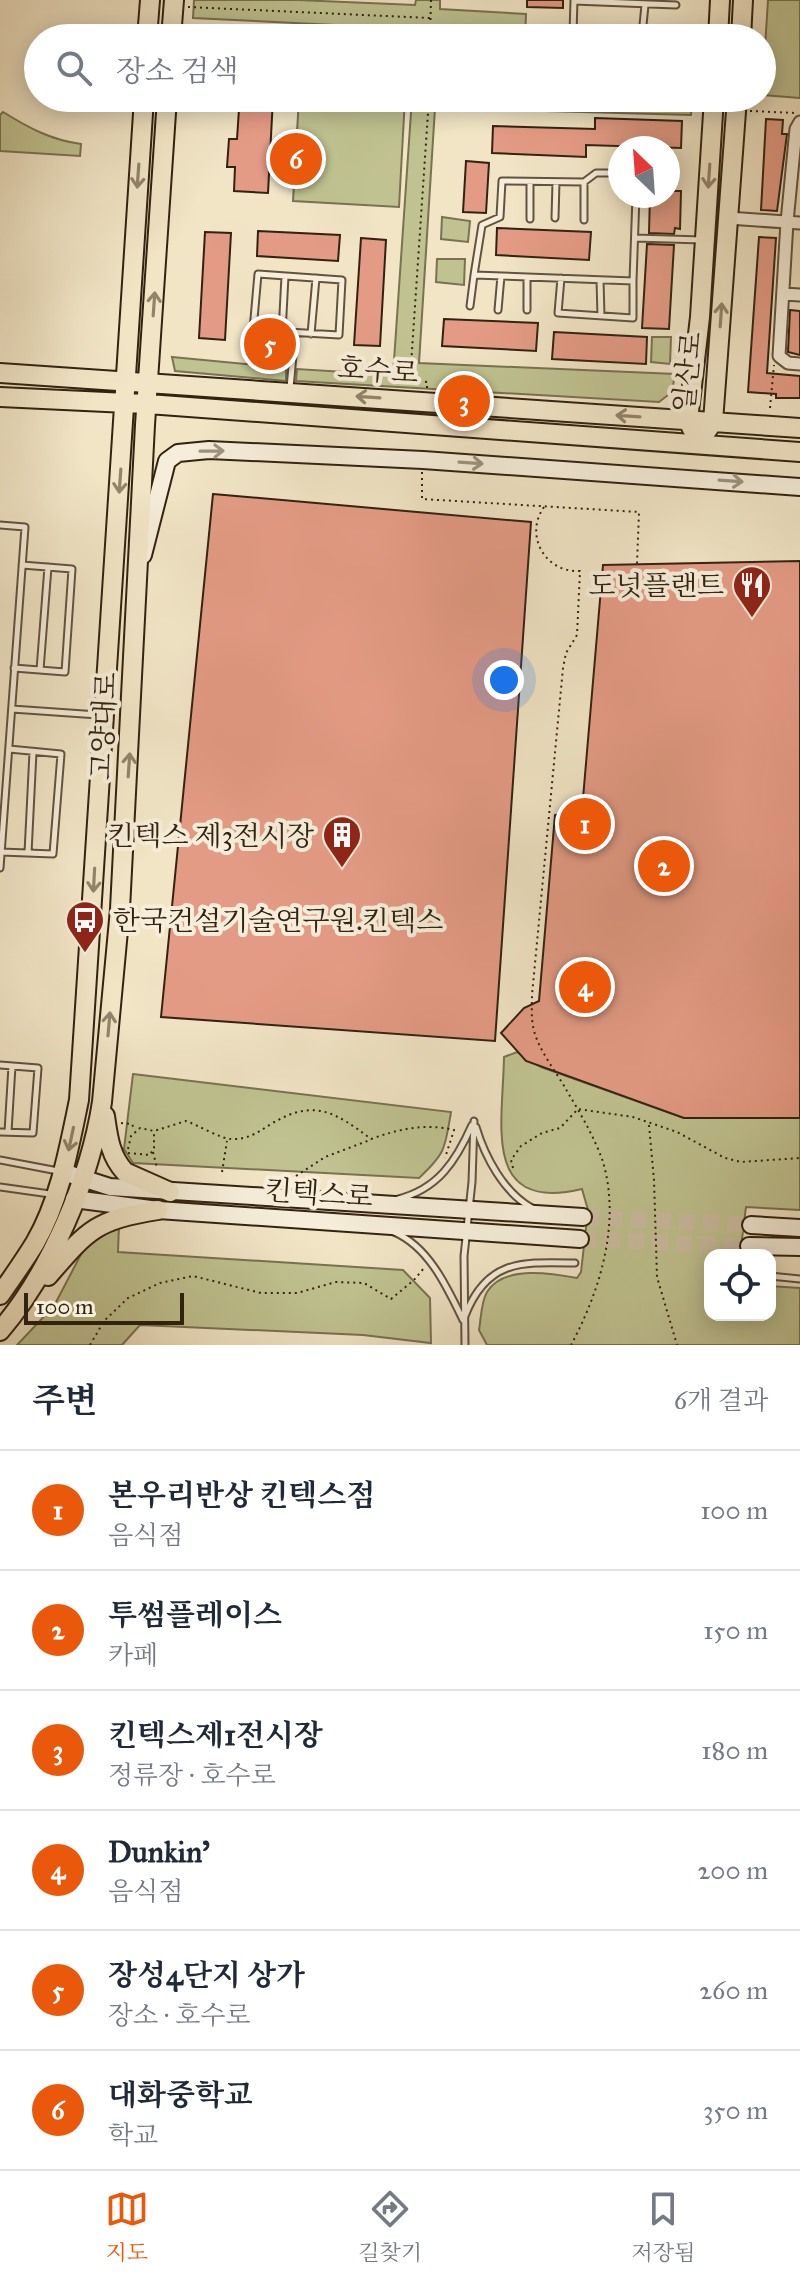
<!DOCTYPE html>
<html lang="ko">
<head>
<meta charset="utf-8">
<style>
	:root { --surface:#fff; --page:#f2f2f3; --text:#1f2937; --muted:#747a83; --line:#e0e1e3; --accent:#ea580c }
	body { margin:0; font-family:"IM FELL Great Primer","Noto Serif KR",serif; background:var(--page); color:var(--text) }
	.controls { position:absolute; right:24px; bottom:24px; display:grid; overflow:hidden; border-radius:16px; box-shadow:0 4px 20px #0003 }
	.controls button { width:72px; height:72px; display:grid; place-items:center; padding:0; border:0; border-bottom:2px solid var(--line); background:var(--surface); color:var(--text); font:40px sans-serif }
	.compass { position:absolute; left:608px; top:136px; width:72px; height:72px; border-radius:50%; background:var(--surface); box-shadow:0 4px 20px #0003; rotate:335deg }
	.scale { position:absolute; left:24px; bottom:20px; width:160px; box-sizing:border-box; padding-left:8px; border:4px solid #322210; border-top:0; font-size:22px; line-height:28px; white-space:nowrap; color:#322210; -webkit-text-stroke:6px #f6eeda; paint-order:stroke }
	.you { position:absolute; left:504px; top:680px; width:28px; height:28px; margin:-20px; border:6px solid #fff; border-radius:50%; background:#1a73e8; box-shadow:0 0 0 12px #1a73e833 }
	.badge { display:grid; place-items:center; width:52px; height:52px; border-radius:50%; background:var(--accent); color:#fff; font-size:26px; font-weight:700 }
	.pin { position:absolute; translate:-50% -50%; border:4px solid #fff; box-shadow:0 2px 8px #0006 }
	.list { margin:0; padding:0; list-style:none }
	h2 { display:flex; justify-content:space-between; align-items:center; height:104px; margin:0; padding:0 32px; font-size:34px }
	h2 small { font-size:26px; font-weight:400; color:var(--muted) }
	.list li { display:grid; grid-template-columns:52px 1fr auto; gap:24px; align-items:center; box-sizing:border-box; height:120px; padding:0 32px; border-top:2px solid var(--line) }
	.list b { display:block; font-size:30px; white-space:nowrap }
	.list p { margin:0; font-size:26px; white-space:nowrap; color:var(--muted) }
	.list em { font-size:26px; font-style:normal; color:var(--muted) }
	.icon { flex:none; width:44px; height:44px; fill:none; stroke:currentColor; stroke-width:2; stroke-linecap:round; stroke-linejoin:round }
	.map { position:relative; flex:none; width:800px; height:1345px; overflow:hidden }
	.search { position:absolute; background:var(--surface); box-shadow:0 4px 20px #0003; left:24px; right:24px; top:24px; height:88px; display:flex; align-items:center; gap:20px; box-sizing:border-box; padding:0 28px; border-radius:44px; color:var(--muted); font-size:30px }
	.sheet { height:824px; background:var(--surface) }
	nav { display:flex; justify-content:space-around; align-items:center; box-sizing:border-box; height:112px; border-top:2px solid var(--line); background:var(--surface); font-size:22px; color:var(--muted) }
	nav a { display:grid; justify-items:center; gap:4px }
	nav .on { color:var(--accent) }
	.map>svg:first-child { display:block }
	.green { fill:#c0c391; stroke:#797250; stroke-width:2 }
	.building { fill:#e49b85; stroke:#322210; stroke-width:2 }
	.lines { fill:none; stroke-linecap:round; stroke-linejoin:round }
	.secondary-tunnel { stroke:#cbbea2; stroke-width:16; stroke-dasharray:16 8; stroke-linecap:butt }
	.service-casing { stroke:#62533e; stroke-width:9 }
	.minor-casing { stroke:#62533e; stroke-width:15 }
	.secondary-casing { stroke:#322210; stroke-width:20 }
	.primary-casing { stroke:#322210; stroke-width:22 }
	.path { stroke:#322210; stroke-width:2; stroke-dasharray:2 4; stroke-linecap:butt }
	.service { stroke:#f6eeda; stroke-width:5 }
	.minor { stroke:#f6eeda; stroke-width:11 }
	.secondary { stroke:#f6eeda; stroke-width:16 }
	.primary { stroke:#f1e5c6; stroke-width:18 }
	.oneway { stroke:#92846b }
	.oneway2 { stroke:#9e927f }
	.labels { text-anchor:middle; stroke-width:8; stroke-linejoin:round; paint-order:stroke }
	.street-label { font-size:28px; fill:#322210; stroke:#f6eeda }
	.poi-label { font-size:28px; fill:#322210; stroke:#f6eeda; text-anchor:end }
</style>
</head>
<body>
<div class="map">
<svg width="800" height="1345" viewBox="0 0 800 1345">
	<rect width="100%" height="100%" fill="#f1e5c6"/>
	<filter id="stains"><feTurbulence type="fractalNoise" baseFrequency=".0025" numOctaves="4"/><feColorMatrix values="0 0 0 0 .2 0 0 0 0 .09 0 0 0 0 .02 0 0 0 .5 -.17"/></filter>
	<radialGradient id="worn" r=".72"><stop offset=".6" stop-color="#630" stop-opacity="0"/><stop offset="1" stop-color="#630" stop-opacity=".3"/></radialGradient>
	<path class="green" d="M 194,0 L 298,0 L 415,5 L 416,0 L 440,0 L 440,9 L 526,14 L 525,38 L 415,38 L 415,29 L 193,18 Z
		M 768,0 L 800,0 L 800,98 L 762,95 Z
		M 299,98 L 405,98 L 399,207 L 293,201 Z
		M 412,98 L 692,98 L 691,115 L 435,108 L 419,363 L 675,374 L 672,392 L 659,402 L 296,381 L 297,369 L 393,375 Z
		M 3,112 C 29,128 51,140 81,144 L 80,156 L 0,151 L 0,115 Z
		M 442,217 L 470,221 L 468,242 L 441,239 Z
		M 437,259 L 465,259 L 464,285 L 436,282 Z
		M 652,337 L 671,337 L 670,364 L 651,362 Z
		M 172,357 L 286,368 L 286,381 L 175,371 Z
		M 517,1052 L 541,1067 L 684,1118 L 800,1118 L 800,1210 L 746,1207 L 740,1255 L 710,1255 L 710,1315 L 770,1315 L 770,1286 L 800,1288 L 800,1345 L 487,1345 L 479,1330 C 481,1319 481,1302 487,1292 C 504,1265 551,1273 577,1278 L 581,1272 L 588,1210 L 582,1189 C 481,1213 503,1124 504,1057 Z
		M 133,1074 L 451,1112 C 445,1148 446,1153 419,1178 L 133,1163 L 124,1149 Z
		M 119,1225 L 118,1252 L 403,1270 L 430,1298 L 431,1343 L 363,1335 L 140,1325 L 122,1345 L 17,1345 L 54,1306 L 90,1237 Z"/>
	<path class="building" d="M 527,0 L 563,0 L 563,8 L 527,7 Z
		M 203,98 L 273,98 L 268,193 L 234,191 L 235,167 L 227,167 L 229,139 L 237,139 L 239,109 L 202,107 Z
		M 595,118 L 682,121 L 681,148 L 586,145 L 586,157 L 492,153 L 493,126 L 595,129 Z
		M 766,119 L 783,120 L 782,134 L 787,134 L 777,211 L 761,210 Z
		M 466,161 L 489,163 L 486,213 L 463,212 Z
		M 668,191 L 681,191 L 680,229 L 675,228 L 674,234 L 649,233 L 650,196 L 668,196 Z
		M 497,228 L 591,232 L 589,260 L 496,255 Z
		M 258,231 L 340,235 L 338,261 L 257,256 Z
		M 205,232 L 231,233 L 225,340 L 199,338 Z
		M 759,237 L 776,238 L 767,373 L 800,376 L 800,398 L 776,398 L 776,394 L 748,392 Z
		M 361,238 L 386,240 L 380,346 L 354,345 Z
		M 647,244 L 674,245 L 669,329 L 642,328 Z
		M 790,310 L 800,311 L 800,355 L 788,352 Z
		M 444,319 L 538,323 L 536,351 L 442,346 Z
		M 554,332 L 647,337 L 646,364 L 552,359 Z
		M 255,336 L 286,337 L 285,355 L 253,351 Z
		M 213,494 L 531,522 L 495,1041 L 161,1017 Z
		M 800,561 L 800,1118 L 684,1118 L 526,1061 L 501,1033 L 524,1008 L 539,1001 L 555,815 L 582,810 L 603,565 Z"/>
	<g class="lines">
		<path class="secondary-tunnel" d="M 583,1217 L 751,1225
			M 580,1239 L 749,1246"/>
		<defs>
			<path id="service" d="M 574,0 L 573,33 L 642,35 L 645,5
				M 574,1 L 676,5
				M 620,173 L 596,173 L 584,182 L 502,181 L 500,217 L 482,225 L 474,275 L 633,281 L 636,196
				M 584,182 L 584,220
				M 555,218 L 556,182
				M 530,219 L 530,182
				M 635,238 L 702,240
				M 258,274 L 342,280 L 339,335 L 253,330 Z
				M 561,278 L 558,313 L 633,318 L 633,281
				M 600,280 L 601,316
				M 470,306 L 474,275
				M 498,310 L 501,276
				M 527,310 L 527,278
				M 282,333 L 285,276
				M 311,334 L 316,278
				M 290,388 L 295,334
				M 0,525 L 25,527 L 0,868
				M 14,668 L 65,672 L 72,569 L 22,565
				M 40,670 L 48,567
				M 12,709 L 98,715
				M 1,852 L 53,854 L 61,754 L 9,749
				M 28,853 L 33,752
				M 0,1065 L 38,1068 L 33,1133 L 0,1132
				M 476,1127 C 485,1157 504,1193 532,1208
				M 8,1132 L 12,1066
				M 0,1160 L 58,1171
				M 0,1187 L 50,1194
				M 398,1199 C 438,1189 456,1161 472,1125
				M 394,1232 C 429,1247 447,1287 463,1320
				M 770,1276 L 800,1279
				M 465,1316 C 487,1259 522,1262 575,1263
				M 465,1345 L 464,1256 L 472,1182 L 474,1121"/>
			<path id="minor" d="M 800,122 L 796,129 L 787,222 L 779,356 L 788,363 L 800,364
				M 728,218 L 800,223
				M 784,294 L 800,295"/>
			<path id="secondary" d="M 143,555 L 167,461 L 178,453 L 209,450 L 423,460 L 800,487
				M 63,1172 L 110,1187 L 583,1217
				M 74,1199 L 158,1210 L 580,1239
				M 751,1225 L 800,1228
				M 749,1246 L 800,1247"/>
			<path id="primary" d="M 147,38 L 150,0
				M 171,38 L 174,0
				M 718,38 L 720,0
				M 741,38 L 743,0
				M 0,373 L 800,428
				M 0,397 L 148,404 L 800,452
				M 692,429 L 688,420 L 700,317 L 714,98
				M 706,432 L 713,422 L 737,98
				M 105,1116 C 108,1137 110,1156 125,1172 L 170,1192
				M 48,1276 C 88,1230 95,1220 158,1210
				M 0,1295 C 12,1278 24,1261 35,1243 C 60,1200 69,1148 79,1100 L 144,98
				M 0,1331 C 51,1271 90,1179 102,1102 L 120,909 L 145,425 L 167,98"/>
		</defs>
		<use href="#service" class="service-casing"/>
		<use href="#minor" class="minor-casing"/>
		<use href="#secondary" class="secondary-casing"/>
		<use href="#primary" class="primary-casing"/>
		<path class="path" d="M 188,7 L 430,18
			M 430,38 L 431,0
			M 496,98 L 698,106
			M 750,111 L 795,113
			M 427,388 L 427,382 L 410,380 L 429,98
			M 770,408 L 774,365
			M 422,472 L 422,499 L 639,512 L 637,564
			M 544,507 C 524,535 545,573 580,571 L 577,635 L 566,653 L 563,668 L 532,995 C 532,1005 531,1016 533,1026 C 537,1049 556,1071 567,1091 C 580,1113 595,1138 603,1162 C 621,1223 600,1291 571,1345
			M 121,1123 L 132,1124 L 134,1129
			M 649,1125 L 654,1180 L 657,1277 L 677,1345
			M 128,1149 L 131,1136 L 140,1128 L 154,1131 L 186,1121 C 198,1125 221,1139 231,1139 C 248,1140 258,1132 271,1124 C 314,1098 335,1112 371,1139 C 399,1129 425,1123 454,1130 L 445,1158
			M 153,1152 L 157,1168
			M 128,1153 L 150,1155 L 154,1148 L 154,1132
			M 513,1168 L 511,1160 L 521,1146 L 542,1133 L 560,1128 L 578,1109 L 633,1117 L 677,1132 L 725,1158 L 741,1162 L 800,1158
			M 222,1172 L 227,1141
			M 296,1176 L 325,1157 L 370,1140
			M 90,1345 L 104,1321 L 128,1298 L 160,1283 L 193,1276 L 261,1293 L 297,1293 L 336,1282 L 364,1283 L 391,1299 L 414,1280 L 424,1268"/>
		<use href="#service" class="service"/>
		<use href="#minor" class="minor"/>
		<use href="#secondary" class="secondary"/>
		<use href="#primary" class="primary"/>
	</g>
	<defs><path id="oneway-shaft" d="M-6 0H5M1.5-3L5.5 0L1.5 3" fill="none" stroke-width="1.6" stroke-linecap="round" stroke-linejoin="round" transform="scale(2)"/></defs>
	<g class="oneway">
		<use href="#oneway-shaft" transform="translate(138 176) rotate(94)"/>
		<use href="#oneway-shaft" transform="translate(709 176) rotate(94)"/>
		<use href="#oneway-shaft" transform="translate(154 304) rotate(-86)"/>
		<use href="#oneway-shaft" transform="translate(721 315) rotate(-86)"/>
		<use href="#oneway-shaft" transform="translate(368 397) rotate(-176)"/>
		<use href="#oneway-shaft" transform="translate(628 416) rotate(-176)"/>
		<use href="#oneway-shaft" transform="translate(120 481) rotate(94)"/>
		<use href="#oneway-shaft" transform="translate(129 765) rotate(-86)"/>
		<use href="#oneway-shaft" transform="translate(94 880) rotate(93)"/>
		<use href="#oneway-shaft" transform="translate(109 1024) rotate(-85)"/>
		<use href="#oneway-shaft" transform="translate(71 1139) rotate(102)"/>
	</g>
	<g class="oneway2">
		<use href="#oneway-shaft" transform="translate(212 451) rotate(-1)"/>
		<use href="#oneway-shaft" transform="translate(471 463) rotate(4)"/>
		<use href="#oneway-shaft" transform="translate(731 481) rotate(4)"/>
	</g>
	<defs>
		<symbol id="restaurant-pin" viewBox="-11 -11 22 30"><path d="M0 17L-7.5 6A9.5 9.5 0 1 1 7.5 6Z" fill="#8f2418" stroke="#f6eeda"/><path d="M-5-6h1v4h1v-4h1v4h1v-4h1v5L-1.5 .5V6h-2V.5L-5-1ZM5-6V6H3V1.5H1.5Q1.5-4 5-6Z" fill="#fff"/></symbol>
		<symbol id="building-pin" viewBox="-11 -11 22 30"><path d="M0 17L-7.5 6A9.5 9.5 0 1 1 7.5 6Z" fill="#8f2418" stroke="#f6eeda"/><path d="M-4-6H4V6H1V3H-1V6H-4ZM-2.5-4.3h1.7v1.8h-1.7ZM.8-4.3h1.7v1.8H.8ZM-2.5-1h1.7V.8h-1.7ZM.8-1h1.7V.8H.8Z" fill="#fff"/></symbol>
		<symbol id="bus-pin" viewBox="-11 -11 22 30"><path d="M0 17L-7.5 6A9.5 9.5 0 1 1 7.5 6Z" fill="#8f2418" stroke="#f6eeda"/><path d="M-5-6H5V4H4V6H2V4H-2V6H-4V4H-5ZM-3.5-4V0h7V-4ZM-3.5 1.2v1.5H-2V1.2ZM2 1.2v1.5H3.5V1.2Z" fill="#fff"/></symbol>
	</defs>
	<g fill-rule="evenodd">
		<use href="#restaurant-pin" x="730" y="563" width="44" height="60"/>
		<use href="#building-pin" x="320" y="813" width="44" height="60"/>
		<use href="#bus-pin" x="63" y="898" width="44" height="60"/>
	</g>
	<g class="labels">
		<g class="street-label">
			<text transform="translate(378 370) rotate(4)" y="10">호수로</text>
			<text transform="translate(687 372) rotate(-84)" y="10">일산로</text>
			<text transform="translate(103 726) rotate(-87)" y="10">고양대로</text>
			<text transform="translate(319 1193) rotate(4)" y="10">킨텍스로</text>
		</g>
		<g class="poi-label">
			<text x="724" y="595">도넛플랜트</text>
			<text x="314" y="845">킨텍스 제3전시장</text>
			<text x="113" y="930" text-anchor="start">한국건설기술연구원.킨텍스</text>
		</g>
	</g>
	<rect width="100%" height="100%" filter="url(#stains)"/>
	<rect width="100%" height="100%" fill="url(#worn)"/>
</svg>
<div class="controls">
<button><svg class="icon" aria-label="locate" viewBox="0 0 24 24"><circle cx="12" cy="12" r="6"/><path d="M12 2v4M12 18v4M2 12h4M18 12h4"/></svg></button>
</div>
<svg class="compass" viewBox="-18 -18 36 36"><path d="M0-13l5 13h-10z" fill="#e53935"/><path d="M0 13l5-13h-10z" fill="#747a83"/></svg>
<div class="scale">100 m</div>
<div class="you"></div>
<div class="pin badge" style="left:585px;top:824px">1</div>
<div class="pin badge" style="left:664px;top:866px">2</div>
<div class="pin badge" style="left:464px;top:401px">3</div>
<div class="pin badge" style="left:585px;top:987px">4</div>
<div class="pin badge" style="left:270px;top:344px">5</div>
<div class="pin badge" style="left:296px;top:159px">6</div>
<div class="search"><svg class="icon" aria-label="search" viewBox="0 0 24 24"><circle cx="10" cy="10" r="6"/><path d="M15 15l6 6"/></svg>장소 검색</div>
</div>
<section class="sheet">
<h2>주변<small>6개 결과</small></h2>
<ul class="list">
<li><span class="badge">1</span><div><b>본우리반상 킨텍스점</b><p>음식점</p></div><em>100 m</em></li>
<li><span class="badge">2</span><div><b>투썸플레이스</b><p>카페</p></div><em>150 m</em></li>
<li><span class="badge">3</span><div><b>킨텍스제1전시장</b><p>정류장 · 호수로</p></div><em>180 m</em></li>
<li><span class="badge">4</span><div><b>Dunkin'</b><p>음식점</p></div><em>200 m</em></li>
<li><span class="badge">5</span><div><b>장성4단지 상가</b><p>장소 · 호수로</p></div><em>260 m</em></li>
<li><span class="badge">6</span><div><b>대화중학교</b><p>학교</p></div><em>350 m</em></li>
</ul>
</section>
<nav>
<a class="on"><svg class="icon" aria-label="map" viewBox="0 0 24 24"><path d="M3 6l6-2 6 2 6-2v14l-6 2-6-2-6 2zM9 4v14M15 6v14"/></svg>지도</a>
<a><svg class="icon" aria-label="directions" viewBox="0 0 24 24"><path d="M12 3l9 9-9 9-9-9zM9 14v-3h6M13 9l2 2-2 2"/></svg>길찾기</a>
<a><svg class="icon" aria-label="saved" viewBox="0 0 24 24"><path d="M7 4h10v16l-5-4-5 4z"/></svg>저장됨</a>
</nav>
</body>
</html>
